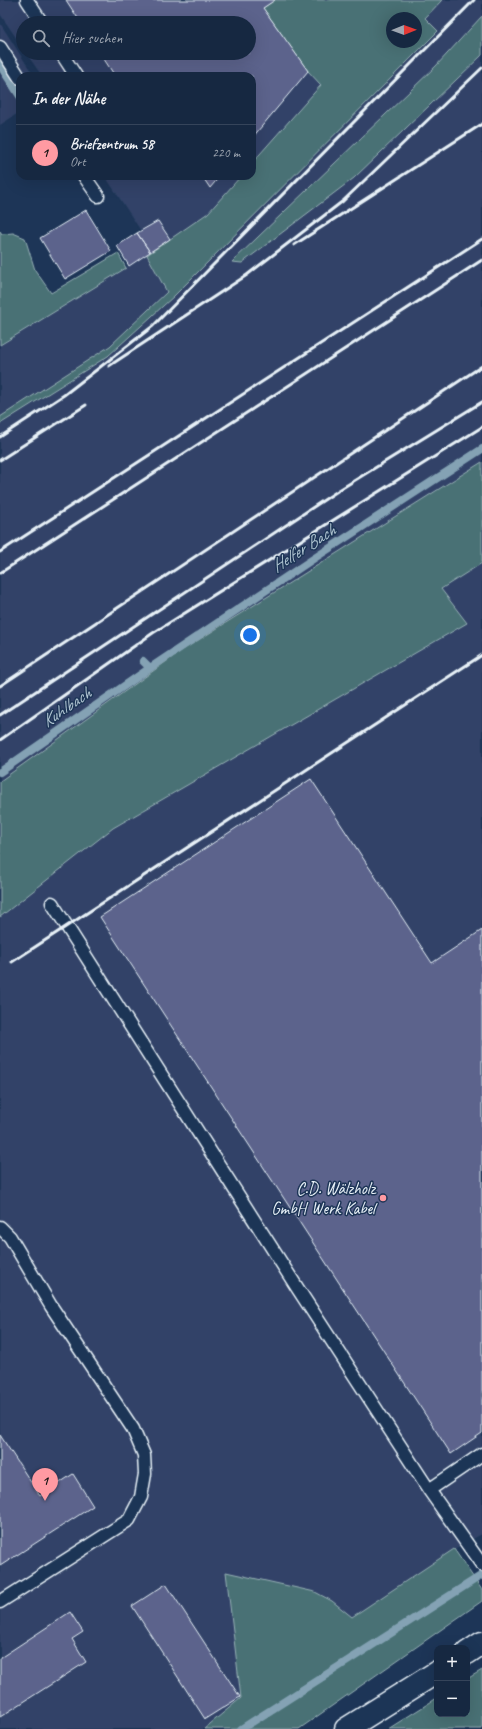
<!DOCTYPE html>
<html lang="de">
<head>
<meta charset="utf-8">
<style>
	:root { --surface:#162841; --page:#23344c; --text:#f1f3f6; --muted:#9ea6b1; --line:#35445a; --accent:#ff9aa2 }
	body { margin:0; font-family:Caveat,sans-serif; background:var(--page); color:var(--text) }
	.controls { position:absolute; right:12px; bottom:12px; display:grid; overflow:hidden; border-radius:8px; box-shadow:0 4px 16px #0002 }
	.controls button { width:36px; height:36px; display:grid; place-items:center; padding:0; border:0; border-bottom:1px solid var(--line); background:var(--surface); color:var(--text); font:20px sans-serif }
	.compass { position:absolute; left:386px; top:12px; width:36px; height:36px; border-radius:50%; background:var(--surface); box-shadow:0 4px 16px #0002; rotate:89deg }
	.you { position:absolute; left:250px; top:635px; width:14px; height:14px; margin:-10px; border:3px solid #fff; border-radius:50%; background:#1a73e8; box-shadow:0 0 0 6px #1a73e833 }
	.badge { display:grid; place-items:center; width:26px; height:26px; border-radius:50%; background:var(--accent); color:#111; font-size:13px; font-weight:700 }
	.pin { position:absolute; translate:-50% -33px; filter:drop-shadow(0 1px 2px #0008) }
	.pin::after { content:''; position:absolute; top:21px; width:14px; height:12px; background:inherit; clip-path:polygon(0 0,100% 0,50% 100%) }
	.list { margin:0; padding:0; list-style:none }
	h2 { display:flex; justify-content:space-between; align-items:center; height:52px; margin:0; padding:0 16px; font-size:17px }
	h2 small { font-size:13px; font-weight:400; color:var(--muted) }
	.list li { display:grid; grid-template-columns:26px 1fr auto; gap:12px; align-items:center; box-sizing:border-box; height:56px; padding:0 16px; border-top:1px solid var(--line) }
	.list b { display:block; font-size:15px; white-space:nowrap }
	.list p { margin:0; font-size:13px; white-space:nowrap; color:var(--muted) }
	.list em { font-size:13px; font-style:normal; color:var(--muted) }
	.icon { flex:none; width:22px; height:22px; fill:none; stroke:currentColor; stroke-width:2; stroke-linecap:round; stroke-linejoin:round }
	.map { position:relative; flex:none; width:482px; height:1729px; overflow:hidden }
	.search { position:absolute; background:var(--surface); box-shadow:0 4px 16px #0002; left:16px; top:16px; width:240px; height:44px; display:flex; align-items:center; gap:10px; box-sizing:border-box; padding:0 14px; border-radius:22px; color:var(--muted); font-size:15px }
	.panel { position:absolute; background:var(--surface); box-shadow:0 4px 16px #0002; left:16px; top:72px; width:240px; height:108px; border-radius:12px }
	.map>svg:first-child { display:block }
	.built { fill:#304367; fill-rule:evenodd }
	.green { fill:#487175; stroke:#98b1b6; fill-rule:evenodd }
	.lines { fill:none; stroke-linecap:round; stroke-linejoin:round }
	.stream { stroke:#84a2b4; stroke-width:8 }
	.building { fill:#5b648c; stroke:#e8f1f8 }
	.lane-casing { stroke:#e8f1f8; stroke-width:15 }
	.secondary-casing { stroke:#e8f1f8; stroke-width:25 }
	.lane { stroke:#1d3557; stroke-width:12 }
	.secondary { stroke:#1d3557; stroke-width:22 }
	.rail { stroke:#e8f1f8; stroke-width:3 }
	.poi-dot { fill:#ff9aa2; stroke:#1d3557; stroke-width:1.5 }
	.labels { text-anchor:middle; stroke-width:3; stroke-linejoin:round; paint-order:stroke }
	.poi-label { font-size:17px; fill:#e8f1f8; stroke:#1d3557; text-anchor:end }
	.water-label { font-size:18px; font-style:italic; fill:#aec3d0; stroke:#1d3557 }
</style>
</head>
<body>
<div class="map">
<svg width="482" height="1729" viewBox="0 0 482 1729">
	<rect width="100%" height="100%" fill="#1d3557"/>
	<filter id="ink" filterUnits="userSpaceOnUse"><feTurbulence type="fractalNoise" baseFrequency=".025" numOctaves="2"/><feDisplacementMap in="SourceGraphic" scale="8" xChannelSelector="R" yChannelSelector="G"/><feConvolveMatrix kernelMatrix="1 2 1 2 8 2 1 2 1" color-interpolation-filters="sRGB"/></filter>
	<g filter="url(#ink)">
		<path class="built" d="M 0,0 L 482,0 L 482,1534 L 454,1549 L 241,1698 L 204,1729 L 0,1729 L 0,424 L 108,356 L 174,296 L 141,231 L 105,176 L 252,176 L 252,76 L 42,76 L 26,53 L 249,53 L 249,23 L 23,23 L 23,48 L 0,14 ZM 392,18 L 416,18 L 416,42 L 392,42 Z
			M 0,23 L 34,76 L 20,76 L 20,112 L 0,125 Z
			M 150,252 L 167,292 L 110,346 L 0,423 L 0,345 Z"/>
		<path class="green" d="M 275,0 L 442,0 L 425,18 L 438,31 L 174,296 L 108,356 L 0,424 L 0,417 L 110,346 L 167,292 L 147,255 L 208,213 L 241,176 L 252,176 L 252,163 L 321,85 L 308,71 L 263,8 ZM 392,18 L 416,18 L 416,42 L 392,42 Z
			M 482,16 L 482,55 L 354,178 L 242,263 L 232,262 L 436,66 Z
			M 0,231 L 2,234 L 13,233 L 25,238 L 35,270 L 51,293 L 118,253 L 126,268 L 0,345 Z
			M 482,462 L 482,563 L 441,589 L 467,623 L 113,828 L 0,917 L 0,781 L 181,651 Z
			M 454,1549 L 482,1590 L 482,1601 L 299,1729 L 204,1729 L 241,1698 L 226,1572 L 315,1592 L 332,1601 L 352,1617 Z
			M 482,1670 L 482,1729 L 388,1729 L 437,1698 L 437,1714 L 467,1714 L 467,1679 Z"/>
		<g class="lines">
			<path class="stream" d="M 0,65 L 20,96
				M 143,661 L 150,668 L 310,561 L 482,449
				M 0,772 L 150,668
				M 241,1729 L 482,1575"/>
		</g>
		<path class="building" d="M 66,0 L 275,0 L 263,8 L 308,71 L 252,138 L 252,76 L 115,76 L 100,53 L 249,53 L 249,23 L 81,23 Z
			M 202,176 L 220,176 L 210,188 Z
			M 86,210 L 111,251 L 65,279 L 40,238 Z
			M 158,221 L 170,239 L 150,252 L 137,233 Z
			M 137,233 L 150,252 L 129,266 L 117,246 Z
			M 311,779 L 432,963 L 482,930 L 482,1433 L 451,1454 L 100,917 Z
			M 0,1435 L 40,1496 L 73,1474 L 93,1506 L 0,1566 Z
			M 166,1584 L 240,1697 L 205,1719 L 132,1606 Z
			M 70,1612 L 83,1632 L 72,1639 L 86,1662 L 0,1717 L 0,1658 Z"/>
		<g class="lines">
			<defs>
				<path id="lane" d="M 27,0 L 42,23
					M 0,47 L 20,78
					M 61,53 L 76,76
					M 84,176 L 98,196
					M 52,903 L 298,1289 L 429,1490 L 482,1565
					M 0,1227 L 10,1237 L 51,1306 L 133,1429 L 144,1455 L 145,1474 L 141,1497 L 129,1520 L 0,1602
					M 429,1490 L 482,1454"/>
				<path id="secondary" d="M 467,1653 L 482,1643
					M 346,1729 L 437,1672"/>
			</defs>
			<use href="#lane" class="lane-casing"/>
			<use href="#secondary" class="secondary-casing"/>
			<use href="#lane" class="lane"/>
			<use href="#secondary" class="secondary"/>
			<path class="rail" d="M 294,245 L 482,124
				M 109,366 L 247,275 L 343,201 L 482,68
				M 0,437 L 64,395 L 153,326 L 474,0
				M 0,460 L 86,405
				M 0,552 L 482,239
				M 0,573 L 482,260
				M 0,686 L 482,366
				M 0,715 L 339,490 L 482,402
				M 0,740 L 153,633 L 482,427
				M 12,962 L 482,655"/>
		</g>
	</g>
	<circle class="poi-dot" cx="383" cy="1198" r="4"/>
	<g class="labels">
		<g class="poi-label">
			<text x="375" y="1194">C.D. Wälzholz<tspan x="375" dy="20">GmbH Werk Kabel</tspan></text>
		</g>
		<g class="water-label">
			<text transform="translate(303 548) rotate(-33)" y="6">Helfer Bach</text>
			<text transform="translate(66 707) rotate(-35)" y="6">Kuhlbach</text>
		</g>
	</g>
</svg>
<div class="controls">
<button>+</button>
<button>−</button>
</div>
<svg class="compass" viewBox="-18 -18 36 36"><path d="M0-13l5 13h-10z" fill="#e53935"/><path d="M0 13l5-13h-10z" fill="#9ea6b1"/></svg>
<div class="you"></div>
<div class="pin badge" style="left:45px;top:1501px">1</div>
<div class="search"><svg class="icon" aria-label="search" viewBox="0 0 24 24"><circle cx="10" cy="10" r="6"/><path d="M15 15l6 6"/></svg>Hier suchen</div>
<section class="panel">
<h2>In der Nähe<small></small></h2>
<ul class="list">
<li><span class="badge">1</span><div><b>Briefzentrum 58</b><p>Ort</p></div><em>220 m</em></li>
</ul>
</section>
</div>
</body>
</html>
